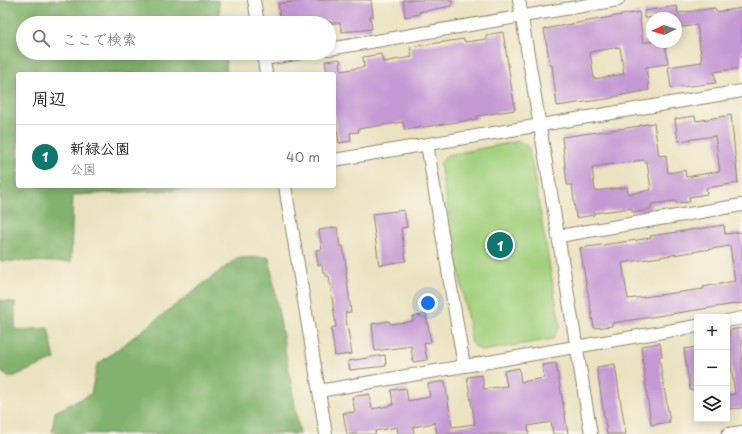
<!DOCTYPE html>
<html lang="ja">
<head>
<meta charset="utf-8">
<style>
	:root { --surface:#fff; --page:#f6f6f6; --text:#222; --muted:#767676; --line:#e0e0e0; --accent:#0f766e }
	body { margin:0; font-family:"Playpen Sans","Klee One",sans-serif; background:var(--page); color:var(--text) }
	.controls { position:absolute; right:12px; bottom:12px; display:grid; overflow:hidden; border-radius:4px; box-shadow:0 2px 10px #0003 }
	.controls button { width:36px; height:36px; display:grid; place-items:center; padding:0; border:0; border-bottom:1px solid var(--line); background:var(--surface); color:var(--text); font:20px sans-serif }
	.compass { position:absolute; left:646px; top:12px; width:36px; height:36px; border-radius:50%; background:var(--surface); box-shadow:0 2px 10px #0003; rotate:266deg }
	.you { position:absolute; left:428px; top:303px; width:14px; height:14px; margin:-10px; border:3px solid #fff; border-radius:50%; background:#1a73e8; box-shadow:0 0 0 6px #1a73e833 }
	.badge { display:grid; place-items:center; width:26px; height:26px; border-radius:50%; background:var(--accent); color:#fff; font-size:13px; font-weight:700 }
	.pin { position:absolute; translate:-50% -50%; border:2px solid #fff; box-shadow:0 1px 4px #0006 }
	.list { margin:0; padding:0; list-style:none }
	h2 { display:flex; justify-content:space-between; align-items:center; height:52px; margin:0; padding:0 16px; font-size:17px }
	h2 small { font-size:13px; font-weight:400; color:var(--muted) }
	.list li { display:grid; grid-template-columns:26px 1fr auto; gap:12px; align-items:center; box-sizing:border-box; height:64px; padding:0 16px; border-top:1px solid var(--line) }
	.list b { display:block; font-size:15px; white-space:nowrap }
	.list p { margin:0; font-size:13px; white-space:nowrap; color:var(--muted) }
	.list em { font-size:13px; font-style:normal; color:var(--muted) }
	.icon { flex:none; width:22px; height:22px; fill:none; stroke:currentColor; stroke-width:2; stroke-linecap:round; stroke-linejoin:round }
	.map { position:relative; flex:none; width:742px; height:434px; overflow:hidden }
	.search { position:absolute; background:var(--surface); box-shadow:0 2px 10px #0003; left:16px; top:16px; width:320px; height:44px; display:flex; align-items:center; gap:10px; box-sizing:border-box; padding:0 14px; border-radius:22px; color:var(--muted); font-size:15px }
	.panel { position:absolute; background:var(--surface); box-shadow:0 2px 10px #0003; left:16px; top:72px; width:320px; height:116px; border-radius:4px }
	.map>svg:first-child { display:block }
	.green { fill:#a3d07e; stroke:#6f7d4e }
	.forest { fill:#82b26d; stroke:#5e6e46 }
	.building { fill:#c59ad4; fill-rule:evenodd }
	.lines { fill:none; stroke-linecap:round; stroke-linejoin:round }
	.minor-casing { stroke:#92866f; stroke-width:14 }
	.minor { stroke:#fff; stroke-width:12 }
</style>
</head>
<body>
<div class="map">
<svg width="742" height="434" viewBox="0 0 742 434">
	<rect width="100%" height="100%" fill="#fbf7ec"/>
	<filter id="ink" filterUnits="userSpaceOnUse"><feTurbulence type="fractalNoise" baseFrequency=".025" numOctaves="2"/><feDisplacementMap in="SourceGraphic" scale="8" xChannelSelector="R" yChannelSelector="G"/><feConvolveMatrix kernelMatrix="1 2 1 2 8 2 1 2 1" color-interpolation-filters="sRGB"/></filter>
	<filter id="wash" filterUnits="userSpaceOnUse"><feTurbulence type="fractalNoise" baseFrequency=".012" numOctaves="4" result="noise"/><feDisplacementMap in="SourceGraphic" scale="16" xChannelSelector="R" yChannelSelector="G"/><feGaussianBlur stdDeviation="0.9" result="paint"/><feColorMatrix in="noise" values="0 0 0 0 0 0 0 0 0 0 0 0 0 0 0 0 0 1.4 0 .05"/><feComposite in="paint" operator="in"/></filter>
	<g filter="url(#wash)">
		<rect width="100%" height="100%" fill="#eae2c0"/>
		<path class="green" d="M 520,141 L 529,147 L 560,326 L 553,339 L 482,351 L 472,344 L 440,164 L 447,155 Z"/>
		<path class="forest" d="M 0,0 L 218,0 L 221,23 L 23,23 L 23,53 L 225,53 L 227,74 L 18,74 L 18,186 L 221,186 L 219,188 L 73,195 L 71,262 L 0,261 Z
			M 269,257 L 300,434 L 61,434 L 52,431 L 55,412 L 91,394 L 97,365 L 237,258 Z
			M 0,300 L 15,303 L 15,330 L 48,328 L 55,359 L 10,378 L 0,371 Z"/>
		<g id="blocks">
			<path class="building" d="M 305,0 L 371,0 L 373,16 L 370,16 L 372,29 L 342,32 L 340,23 L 281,23 L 278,4 Z
				M 403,0 L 452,0 L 452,6 L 419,12 L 420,14 L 405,17 Z
				M 677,6 L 678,13 L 715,8 L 716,12 L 742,8 L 742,68 L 714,72 L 716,83 L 671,88 L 668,67 L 702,62 L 697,25 L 676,28 L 676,18 L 644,18 L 644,11 Z
				M 639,12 L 643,42 L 665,42 L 668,64 L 646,67 L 649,90 L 613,97 L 613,98 L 557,106 L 552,65 L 550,65 L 544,29 ZM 620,47 L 624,74 L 594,79 L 590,52 Z
				M 503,32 L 515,110 L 477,116 L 477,119 L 405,130 L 403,122 L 358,129 L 359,132 L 350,133 L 351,141 L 339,143 L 334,110 L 334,74 L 327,74 L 325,61 L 340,59 L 341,71 L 364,67 L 363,57 L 381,54 L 383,62 L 412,57 L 410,47 L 464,39 L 465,42 L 487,39 L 486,35 Z
				M 731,115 L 738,183 L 706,188 L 707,194 L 689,197 L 690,202 L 676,203 L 675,201 L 651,204 L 651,209 L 643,211 L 632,212 L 632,208 L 594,213 L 594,215 L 576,218 L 572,185 L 567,185 L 562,137 L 640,126 L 640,125 L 654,123 L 659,156 L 666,155 L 668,173 L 685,170 L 686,177 L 720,171 L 715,136 L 678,141 L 675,119 L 695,116 L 696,121 ZM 644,160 L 645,162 L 647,162 L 651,190 L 628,194 L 627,187 L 595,191 L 592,167 Z
				M 404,210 L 407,227 L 401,228 L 406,261 L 379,265 L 372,214 Z
				M 724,225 L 725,234 L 742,232 L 742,303 L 612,323 L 612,326 L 594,328 L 580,248 L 651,238 L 650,236 ZM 730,246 L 735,281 L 703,287 L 704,289 L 628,299 L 622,263 Z
				M 337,227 L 340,246 L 343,246 L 347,273 L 346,273 L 351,312 L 345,313 L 352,354 L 335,356 L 331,328 L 336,327 L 329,276 L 326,276 L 326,273 L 323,273 L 322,265 L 318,265 L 316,250 L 322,249 L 319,230 Z
				M 426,314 L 431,342 L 424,343 L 427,360 L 413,362 L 411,346 L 375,351 L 372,324 L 389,321 L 390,324 L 413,321 L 412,317 Z
				M 742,328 L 742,408 L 727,409 L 727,395 L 735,394 L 728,342 L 730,342 L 729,330 Z
				M 660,343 L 662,356 L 659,357 L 670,422 L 651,425 L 641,346 Z
				M 697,347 L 697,390 L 690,390 L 684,349 Z
				M 385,355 L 386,366 L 350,370 L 348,361 Z
				M 556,363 L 568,434 L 553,434 L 551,422 L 528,426 L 529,434 L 437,434 L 435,423 L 413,427 L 414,434 L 398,434 L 397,427 L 375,431 L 376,434 L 347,434 L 343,413 L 355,412 L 352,397 L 369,394 L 372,409 L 393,405 L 391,390 L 406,388 L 408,401 L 430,397 L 428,384 L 445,381 L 452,427 L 475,424 L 467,377 L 482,375 L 484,389 L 507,386 L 504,371 L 519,368 L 521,382 L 544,378 L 542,365 Z
				M 615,364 L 620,398 L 626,434 L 607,434 L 601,396 L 597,367 Z"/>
		</g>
	</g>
	<g filter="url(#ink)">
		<use href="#blocks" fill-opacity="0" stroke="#92866f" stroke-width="1"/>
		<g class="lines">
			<defs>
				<path id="minor" d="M 254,0 L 258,23
					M 519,0 L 591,434
					M 329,49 L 618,0
					M 263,53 L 266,74
					M 264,59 L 302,53
					M 427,144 L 464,366
					M 334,160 L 742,91
					M 285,186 L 326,434
					M 559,236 L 742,205
					M 727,321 L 742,318
					M 319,391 L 697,326
					M 728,434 L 742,432"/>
			</defs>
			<use href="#minor" class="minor-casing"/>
			<use href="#minor" class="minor"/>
		</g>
	</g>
</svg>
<div class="controls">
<button>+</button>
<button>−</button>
<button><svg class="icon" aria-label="layers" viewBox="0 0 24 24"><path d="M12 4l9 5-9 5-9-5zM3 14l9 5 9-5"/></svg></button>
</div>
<svg class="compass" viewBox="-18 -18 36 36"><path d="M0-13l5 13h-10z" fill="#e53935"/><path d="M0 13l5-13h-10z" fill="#767676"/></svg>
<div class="you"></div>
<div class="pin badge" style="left:500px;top:245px">1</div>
<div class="search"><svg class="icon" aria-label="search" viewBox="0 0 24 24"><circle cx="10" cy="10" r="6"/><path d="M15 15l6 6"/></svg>ここで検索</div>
<section class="panel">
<h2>周辺<small></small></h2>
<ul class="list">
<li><span class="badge">1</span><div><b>新緑公園</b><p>公園</p></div><em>40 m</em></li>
</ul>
</section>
</div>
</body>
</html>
